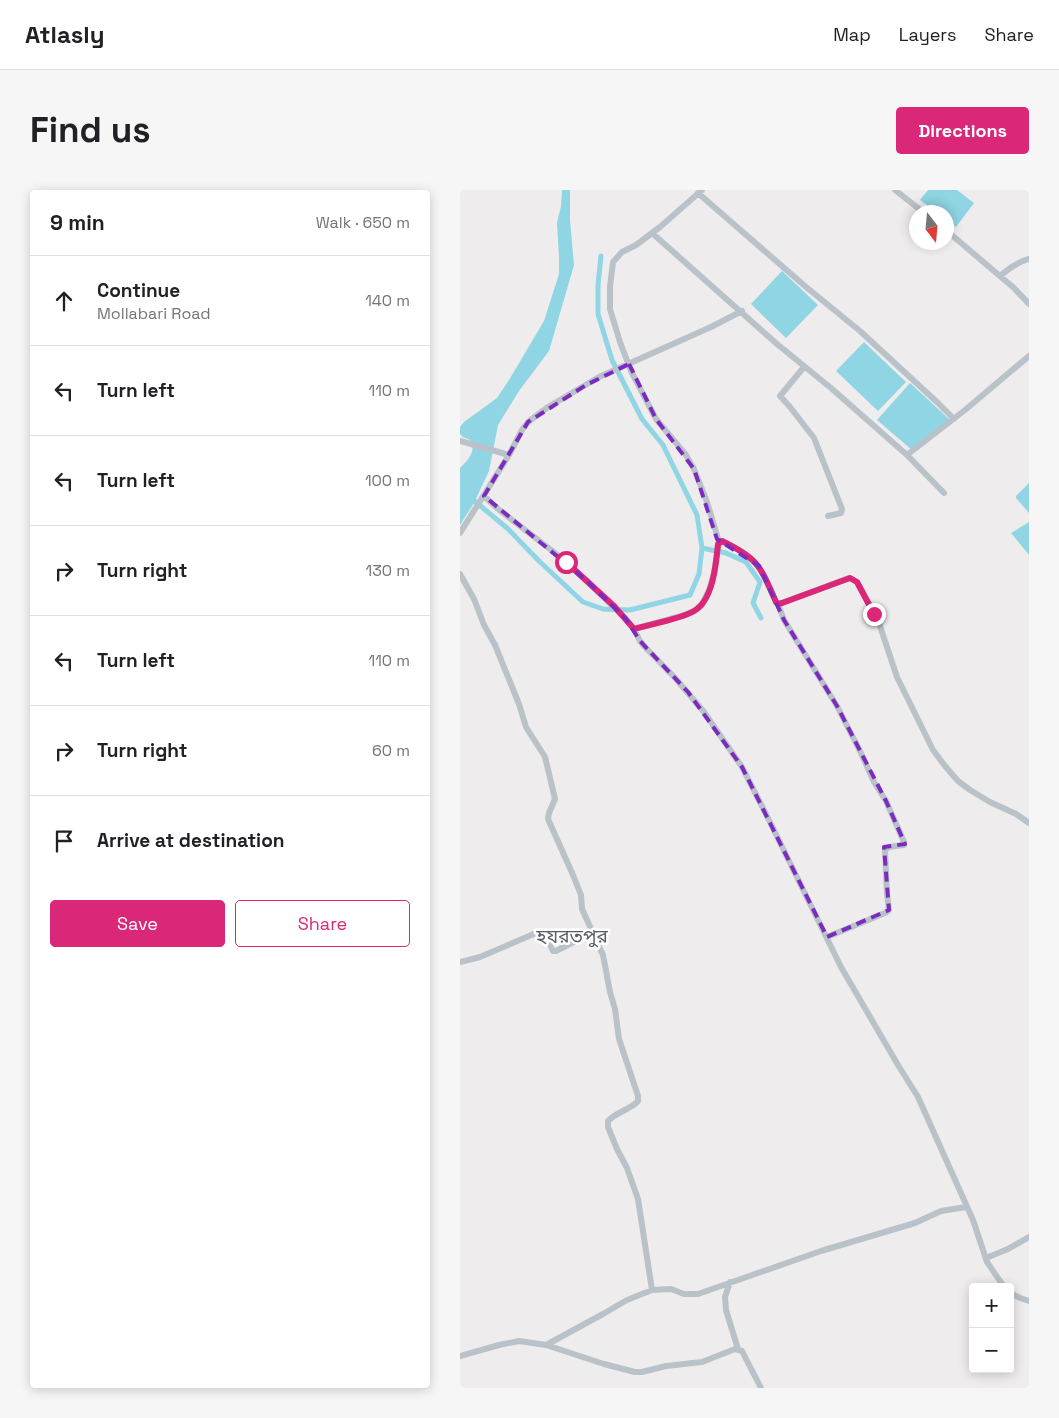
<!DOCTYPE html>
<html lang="en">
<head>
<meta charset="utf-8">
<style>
	:root { --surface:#fff; --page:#f6f6f6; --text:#202124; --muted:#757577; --line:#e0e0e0; --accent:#db2777 }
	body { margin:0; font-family:"Space Grotesk","Noto Sans Bengali",sans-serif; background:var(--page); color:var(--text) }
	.controls { position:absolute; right:15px; bottom:15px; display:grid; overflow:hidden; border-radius:5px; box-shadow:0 2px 12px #0003 }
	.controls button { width:45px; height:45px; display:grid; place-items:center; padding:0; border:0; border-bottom:1px solid var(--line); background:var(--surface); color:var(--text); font:25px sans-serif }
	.compass { position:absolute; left:449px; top:15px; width:45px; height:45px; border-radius:50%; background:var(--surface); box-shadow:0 2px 12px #0003; rotate:164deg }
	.stop { position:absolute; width:15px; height:15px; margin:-11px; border:4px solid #db2777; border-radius:50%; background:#fff }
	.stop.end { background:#db2777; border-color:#fff; box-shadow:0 1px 5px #0008 }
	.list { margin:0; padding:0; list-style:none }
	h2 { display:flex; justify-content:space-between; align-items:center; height:65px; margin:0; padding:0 20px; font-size:21px }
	h2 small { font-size:16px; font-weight:400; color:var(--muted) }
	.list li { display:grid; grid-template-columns:32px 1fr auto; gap:15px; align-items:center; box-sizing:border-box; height:90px; padding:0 20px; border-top:1px solid var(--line) }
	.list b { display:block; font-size:19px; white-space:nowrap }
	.list p { margin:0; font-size:16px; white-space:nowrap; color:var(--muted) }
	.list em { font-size:16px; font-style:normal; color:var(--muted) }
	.actions { display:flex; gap:10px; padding:15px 20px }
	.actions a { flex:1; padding:11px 0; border:1px solid var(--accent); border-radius:5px; text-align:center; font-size:18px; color:var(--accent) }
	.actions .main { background:var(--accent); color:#fff }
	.icon { flex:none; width:28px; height:28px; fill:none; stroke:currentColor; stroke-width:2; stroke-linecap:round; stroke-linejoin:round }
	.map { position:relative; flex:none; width:569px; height:1198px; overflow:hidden; border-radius:5px }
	header { display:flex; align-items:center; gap:30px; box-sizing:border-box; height:70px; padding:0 25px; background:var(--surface); border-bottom:1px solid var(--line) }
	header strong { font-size:24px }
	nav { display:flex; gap:28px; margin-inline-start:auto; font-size:18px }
	.intro { display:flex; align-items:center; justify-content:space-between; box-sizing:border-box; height:120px; padding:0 30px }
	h1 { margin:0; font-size:35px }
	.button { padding:12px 22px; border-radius:5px; background:var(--accent); color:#fff; font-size:18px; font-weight:700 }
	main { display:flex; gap:30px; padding:0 30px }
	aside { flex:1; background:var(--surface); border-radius:5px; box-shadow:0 2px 12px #0003 }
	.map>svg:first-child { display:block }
	.water { fill:#8fd5e3 }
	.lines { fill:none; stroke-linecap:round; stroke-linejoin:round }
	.canal { stroke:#8fd5e3; stroke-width:5 }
	.minor { stroke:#b9c2c8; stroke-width:6 }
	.route { stroke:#db2777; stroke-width:6 }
	.marked { fill:none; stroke:#7b2cbf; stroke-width:4; stroke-dasharray:10 6; stroke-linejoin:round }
	.labels { text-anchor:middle; stroke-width:5; stroke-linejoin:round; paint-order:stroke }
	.quarter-label { font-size:19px; fill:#5a5d61; stroke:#fff }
</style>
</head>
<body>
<header>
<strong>Atlasly</strong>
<nav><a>Map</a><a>Layers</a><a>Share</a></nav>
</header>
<div class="intro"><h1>Find us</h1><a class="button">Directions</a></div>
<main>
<aside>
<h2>9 min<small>Walk · 650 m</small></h2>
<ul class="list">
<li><svg class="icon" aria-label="ahead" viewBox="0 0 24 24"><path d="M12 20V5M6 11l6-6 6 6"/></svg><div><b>Continue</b><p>Mollabari Road</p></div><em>140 m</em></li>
<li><svg class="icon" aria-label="left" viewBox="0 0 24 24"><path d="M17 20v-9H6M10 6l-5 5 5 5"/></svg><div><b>Turn left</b></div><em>110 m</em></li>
<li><svg class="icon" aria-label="left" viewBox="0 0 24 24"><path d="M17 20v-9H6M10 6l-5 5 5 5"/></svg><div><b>Turn left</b></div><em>100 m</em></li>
<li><svg class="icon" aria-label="right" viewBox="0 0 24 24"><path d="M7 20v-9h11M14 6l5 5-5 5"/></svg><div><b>Turn right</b></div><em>130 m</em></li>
<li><svg class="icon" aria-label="left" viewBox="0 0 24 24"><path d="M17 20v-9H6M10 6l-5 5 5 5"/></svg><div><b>Turn left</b></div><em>110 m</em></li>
<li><svg class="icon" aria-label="right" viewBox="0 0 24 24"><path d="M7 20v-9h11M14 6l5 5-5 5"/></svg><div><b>Turn right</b></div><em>60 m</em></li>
<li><svg class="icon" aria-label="arrive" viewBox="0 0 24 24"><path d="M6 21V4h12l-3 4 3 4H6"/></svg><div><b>Arrive at destination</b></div></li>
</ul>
<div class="actions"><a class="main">Save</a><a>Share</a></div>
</aside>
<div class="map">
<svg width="569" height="1198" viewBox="0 0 569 1198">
	<rect width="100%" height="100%" fill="#efeced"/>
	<path class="water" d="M 102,0 L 110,0 L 110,30 L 114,75 L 89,161 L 59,201 L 38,235 L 29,281 L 14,313 L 0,335 L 0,278 C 8,270 17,261 10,250 L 3,247 L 0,244 L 0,237 L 4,232 L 37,208 L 49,190 L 84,131 L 99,84 L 99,67 L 97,33 L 101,16 Z
		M 468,0 L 497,0 L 514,13 L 496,37 L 487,30 L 487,22 L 477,22 L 460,10 Z
		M 322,81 L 358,115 L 326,148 L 291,114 Z
		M 404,152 L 446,192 L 418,221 L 376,181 Z
		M 450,193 L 489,229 L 452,260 L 417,230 Z
		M 569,293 L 569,323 L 556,308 L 556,306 Z
		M 569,332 L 569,365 L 551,343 Z"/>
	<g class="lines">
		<path class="canal" d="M 0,299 L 47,338 L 80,372 L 123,412 L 143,419 L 170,420 L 230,405 L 239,384 L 242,358 L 237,325 L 203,255 L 182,229 L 152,170 L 138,124 L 138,95 L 141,66
			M 242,358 L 266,363 L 286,372 L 300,392 L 293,413 L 301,428"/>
		<path class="minor" d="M 435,0 L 463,22
			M 238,3 L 346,97 L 400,141 L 478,213 L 494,229
			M 487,41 L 554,98 L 569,114
			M 192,43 L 317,154 L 371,198 L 447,265 L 484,303
			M 540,86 C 549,78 557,72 569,69
			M 344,177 L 320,206 L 330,217 L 354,248 L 382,319 L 381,323 L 368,326
			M 0,251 L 49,265
			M 447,265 L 505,220 L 569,166
			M 24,306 L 38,319 L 95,363 L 126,390 L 166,429 L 174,439 L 180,451 L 185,457 L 216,489 L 244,522 L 282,577 L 307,626 L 381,777 L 438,875 L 458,907 L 513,1030 L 527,1072 L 544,1097
			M 0,343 L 49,265 L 62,240 L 68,232 L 88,217 L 139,187 L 251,137 L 282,121
			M 259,352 L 262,351 C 299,369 300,376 316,412 L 318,414 L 322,413 L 386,389 L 390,388 L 397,392 L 418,430 L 437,487 L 473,560 L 485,576 L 498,591 L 510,600 L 530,612 L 556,624 L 569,633
			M 0,384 L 14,409 L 24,435 L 35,455 L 59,514 L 66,537 L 85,567 L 95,609 L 89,623 L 88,629 L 113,685 L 121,705 L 122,719 L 143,765 L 150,802 L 155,819 L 159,849 L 178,906 L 178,911 C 170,920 156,922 148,931 L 148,937 L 157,959 L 167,978 L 178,1009 L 192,1100
			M 318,414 L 324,430 L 377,516 L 400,561 L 414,592 L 426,611 L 444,652 L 444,655 L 429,657 L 425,660 L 427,704 L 429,720 L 425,723 L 367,747
			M 174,439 L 225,425 L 234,421 L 242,415 L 249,400 L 254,383 L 259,352 L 247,312 L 234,279 L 226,265 L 196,229 L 171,181 L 160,152 L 150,119 L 150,97 L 153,72 L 162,62 L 176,55 L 200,37 L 242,0
			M 0,772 L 20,767 L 76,743 L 80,742 L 84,743 L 93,761 L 96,761 L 133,742
			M 526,1068 L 548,1059 L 569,1047
			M 270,1092 L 265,1107 L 266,1120 L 278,1159
			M 550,1103 L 560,1108 L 569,1111
			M 86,1155 L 143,1124 L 167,1110 L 192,1100 L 211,1099 L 224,1104 L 238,1104 L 361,1061 L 455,1033 L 481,1021 L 506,1017
			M 0,1166 L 39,1155 L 59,1151 L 86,1155 L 144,1174 L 175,1182 L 182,1182 L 206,1176 L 242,1172 L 275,1159 L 282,1161 L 301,1198"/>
	</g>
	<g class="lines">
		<path class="route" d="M 106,372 L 154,416 L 174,439 C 191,434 221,429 234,421 C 253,410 256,375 258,354 L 262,351 C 299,369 300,376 316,412 L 318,414 L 322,413 L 390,388 L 397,392 L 414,424"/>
	</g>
	<path class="marked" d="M 169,174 L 196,229 L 234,279 L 257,349 L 299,376 L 324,430 L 377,516 L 426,611 L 445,654 L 424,657 L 429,720 L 367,747 L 282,577 L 228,502 L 180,451 L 166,429 L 126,390 L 24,306 L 68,232 L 126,195 Z"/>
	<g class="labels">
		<g class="quarter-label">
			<text x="112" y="753">হযরতপুর</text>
		</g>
	</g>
</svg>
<div class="controls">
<button>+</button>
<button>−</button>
</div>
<svg class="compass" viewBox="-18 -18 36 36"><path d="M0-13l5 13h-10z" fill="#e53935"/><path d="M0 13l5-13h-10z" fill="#757577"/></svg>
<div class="stop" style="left:106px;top:372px"></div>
<div class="stop end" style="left:414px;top:424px"></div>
</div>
</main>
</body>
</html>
